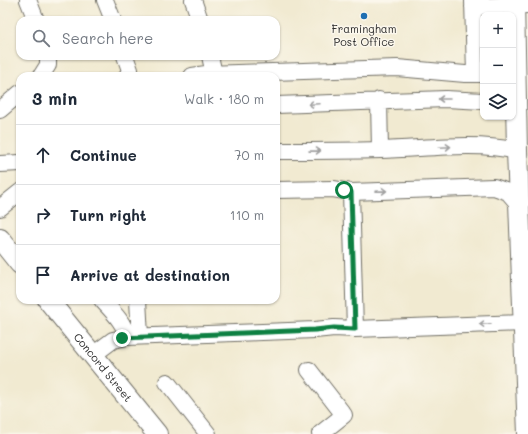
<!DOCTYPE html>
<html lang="en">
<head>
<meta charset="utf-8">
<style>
	:root { --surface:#fff; --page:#f2f2f3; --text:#1f2937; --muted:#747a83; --line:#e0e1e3 }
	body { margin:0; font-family:Mali,sans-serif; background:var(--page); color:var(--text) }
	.controls { position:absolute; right:12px; top:12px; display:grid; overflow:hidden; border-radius:8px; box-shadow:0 1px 3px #0004 }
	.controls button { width:36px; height:36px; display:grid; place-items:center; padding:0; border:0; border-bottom:1px solid var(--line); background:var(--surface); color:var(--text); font:20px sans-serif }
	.stop { position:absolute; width:12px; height:12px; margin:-9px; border:3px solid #0b8043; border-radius:50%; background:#fff }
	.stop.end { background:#0b8043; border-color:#fff; box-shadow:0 1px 4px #0008 }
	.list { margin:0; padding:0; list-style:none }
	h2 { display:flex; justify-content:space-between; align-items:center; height:52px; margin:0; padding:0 16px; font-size:17px }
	h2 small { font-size:13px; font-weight:400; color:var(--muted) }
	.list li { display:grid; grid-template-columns:26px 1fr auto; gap:12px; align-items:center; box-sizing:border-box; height:60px; padding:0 16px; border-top:1px solid var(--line) }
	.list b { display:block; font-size:15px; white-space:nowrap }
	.list em { font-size:13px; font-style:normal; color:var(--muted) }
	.icon { flex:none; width:22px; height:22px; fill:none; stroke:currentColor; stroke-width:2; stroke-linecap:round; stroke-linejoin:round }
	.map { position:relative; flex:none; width:528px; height:434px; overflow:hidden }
	.search { position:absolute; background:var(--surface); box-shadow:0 1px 3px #0004; left:16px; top:16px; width:264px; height:44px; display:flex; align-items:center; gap:10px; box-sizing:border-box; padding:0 14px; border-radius:12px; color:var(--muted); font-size:15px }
	.panel { position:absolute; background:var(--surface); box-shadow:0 1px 3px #0004; left:16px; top:72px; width:264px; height:232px; border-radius:12px }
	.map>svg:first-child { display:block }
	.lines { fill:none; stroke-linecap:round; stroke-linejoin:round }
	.minor-casing { stroke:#706e65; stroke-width:18 }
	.major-casing { stroke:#706e65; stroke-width:22 }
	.minor { stroke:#fff; stroke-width:16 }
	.major { stroke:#fff; stroke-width:20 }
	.oneway { stroke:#a0a0a0 }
	.route { stroke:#0b8043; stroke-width:5 }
	.poi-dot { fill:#1f6fb2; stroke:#fbf7ec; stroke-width:1.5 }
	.labels { text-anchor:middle; stroke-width:3; stroke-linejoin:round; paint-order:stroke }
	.poi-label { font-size:11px; fill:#2b2b2b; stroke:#fbf7ec }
	.street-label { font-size:11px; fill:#2b2b2b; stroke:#fbf7ec }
</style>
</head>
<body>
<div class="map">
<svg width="528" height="434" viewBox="0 0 528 434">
	<rect width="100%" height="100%" fill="#fbf7ec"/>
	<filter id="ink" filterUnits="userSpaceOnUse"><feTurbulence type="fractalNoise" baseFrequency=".025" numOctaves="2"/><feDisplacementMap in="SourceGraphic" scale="8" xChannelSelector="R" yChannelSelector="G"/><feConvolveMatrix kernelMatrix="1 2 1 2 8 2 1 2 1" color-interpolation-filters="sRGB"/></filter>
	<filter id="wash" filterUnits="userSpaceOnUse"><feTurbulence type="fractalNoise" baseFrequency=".012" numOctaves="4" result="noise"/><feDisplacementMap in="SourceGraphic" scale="16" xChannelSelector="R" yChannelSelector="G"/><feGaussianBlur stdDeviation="0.9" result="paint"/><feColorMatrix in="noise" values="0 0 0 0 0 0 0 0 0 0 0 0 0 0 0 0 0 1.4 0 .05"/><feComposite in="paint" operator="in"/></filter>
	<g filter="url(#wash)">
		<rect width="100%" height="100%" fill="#f1ead1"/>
	</g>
	<g filter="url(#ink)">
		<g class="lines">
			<defs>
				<path id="minor" d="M 28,0 L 36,20
					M 105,0 L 113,20
					M 193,0 L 200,20
					M 473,0 L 475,74
					M 473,7 L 528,5
					M 125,56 L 130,70 L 127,76
					M 210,56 L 214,74
					M 41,76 L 48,65 L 48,56
					M 192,76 L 206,74 L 397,68 L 465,74 L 483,74
					M 379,100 L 380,150
					M 276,105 L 446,99 L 483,101
					M 0,110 L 20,93
					M 276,151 C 311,151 346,151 380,150 C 426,149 473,141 517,151
					M 0,164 L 20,163
					M 276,190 L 333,189 L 351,192
					M 520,206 L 508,192 L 494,187 L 351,192 L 355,329 L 524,323
					M 0,208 L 20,192
					M 102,300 C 111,310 125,323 127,337
					M 138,300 L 140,336
					M 93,355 L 113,340 L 127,337 L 315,330 L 334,328 L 355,329
					M 309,370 L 344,415 L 320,434
					M 167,382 L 208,434"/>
				<g id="major">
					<path d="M 514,0 L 517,151 L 528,434"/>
					<path d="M 0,239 L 20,264"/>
					<path id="s1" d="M 48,300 L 157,434"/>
				</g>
			</defs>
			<use href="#minor" class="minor-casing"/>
			<use href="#major" class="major-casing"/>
			<use href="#minor" class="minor"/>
			<use href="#major" class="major"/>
		</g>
		<defs><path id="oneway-shaft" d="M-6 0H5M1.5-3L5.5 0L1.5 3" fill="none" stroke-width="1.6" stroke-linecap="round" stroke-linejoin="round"/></defs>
		<g class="oneway">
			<use href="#oneway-shaft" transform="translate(444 99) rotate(-180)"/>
			<use href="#oneway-shaft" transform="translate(314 104) rotate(177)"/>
			<use href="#oneway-shaft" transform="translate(445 147) rotate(-3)"/>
			<use href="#oneway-shaft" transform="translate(315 151) rotate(-1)"/>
			<use href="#oneway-shaft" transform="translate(381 191) rotate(-2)"/>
			<use href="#oneway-shaft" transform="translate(485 324) rotate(178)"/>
		</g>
	</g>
	<g class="lines" filter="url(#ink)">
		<path class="route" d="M 122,338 L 315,330 L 334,328 L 355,329 L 351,192 L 344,190"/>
	</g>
	<circle class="poi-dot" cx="364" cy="16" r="4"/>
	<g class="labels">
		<g class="poi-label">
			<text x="364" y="33">Framingham<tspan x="364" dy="13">Post Office</tspan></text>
		</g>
		<g class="street-label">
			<text dy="4" stroke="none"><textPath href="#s1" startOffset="87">Concord Street</textPath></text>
		</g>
	</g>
</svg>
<div class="controls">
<button>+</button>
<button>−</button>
<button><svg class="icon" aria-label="layers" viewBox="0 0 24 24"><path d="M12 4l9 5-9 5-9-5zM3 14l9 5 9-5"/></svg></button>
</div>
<div class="stop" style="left:344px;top:190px"></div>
<div class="stop end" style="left:122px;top:338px"></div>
<div class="search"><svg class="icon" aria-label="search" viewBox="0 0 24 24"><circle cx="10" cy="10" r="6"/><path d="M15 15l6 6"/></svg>Search here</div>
<section class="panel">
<h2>3 min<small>Walk · 180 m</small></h2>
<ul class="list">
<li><svg class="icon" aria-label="ahead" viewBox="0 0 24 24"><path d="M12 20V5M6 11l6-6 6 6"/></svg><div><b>Continue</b></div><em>70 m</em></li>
<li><svg class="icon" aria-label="right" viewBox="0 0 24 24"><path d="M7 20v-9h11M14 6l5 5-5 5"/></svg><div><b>Turn right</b></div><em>110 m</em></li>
<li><svg class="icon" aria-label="arrive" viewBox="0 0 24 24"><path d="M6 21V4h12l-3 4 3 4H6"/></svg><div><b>Arrive at destination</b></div></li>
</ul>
</section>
</div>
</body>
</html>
